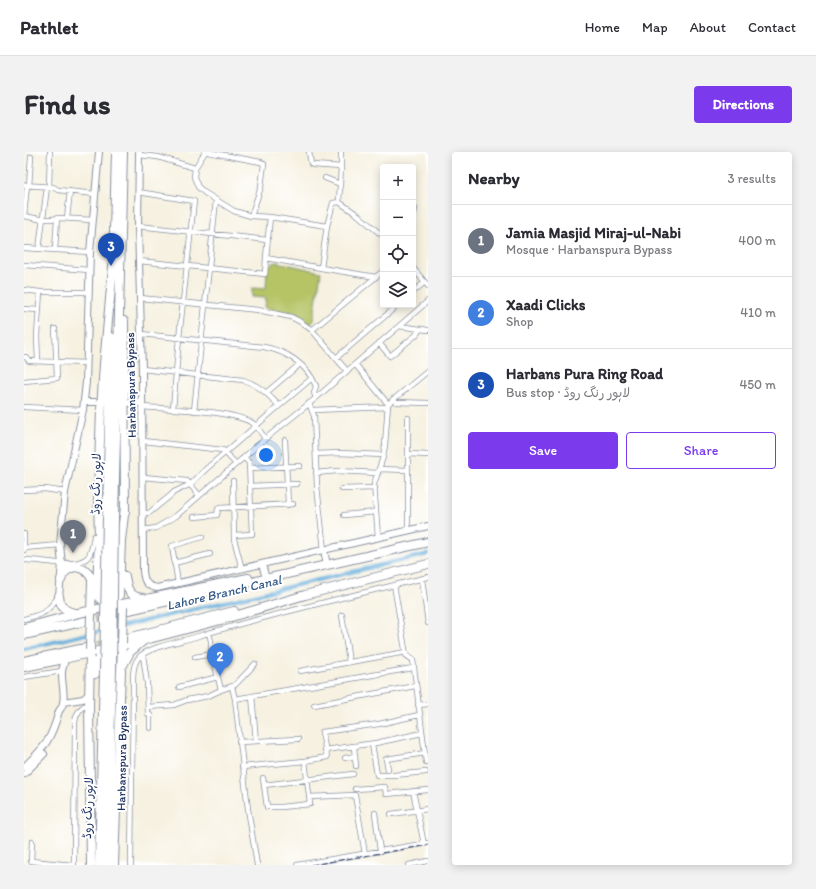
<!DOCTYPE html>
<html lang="en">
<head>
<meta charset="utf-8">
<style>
	:root { --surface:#fff; --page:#f2f2f3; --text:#2b2b33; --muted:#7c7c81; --line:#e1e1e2; --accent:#7c3aed }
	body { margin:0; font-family:Itim,"Playpen Sans Arabic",sans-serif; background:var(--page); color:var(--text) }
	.controls { position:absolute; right:12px; top:12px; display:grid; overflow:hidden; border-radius:4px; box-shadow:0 2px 10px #0003 }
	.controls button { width:36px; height:36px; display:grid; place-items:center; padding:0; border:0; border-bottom:1px solid var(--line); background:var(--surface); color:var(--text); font:20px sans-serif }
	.you { position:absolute; left:242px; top:303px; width:14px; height:14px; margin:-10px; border:3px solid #fff; border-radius:50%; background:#1a73e8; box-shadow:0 0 0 6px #1a73e833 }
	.badge { display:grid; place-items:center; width:26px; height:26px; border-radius:50%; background:var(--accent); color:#fff; font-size:13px; font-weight:700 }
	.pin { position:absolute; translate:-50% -33px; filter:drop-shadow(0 1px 2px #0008) }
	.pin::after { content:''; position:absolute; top:21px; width:14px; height:12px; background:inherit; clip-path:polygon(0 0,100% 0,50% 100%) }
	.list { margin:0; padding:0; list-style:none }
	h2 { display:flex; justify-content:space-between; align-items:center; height:52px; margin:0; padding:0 16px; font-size:17px }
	h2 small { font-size:13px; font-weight:400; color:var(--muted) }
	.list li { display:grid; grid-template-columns:26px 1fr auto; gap:12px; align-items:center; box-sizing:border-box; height:72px; padding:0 16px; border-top:1px solid var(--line) }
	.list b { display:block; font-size:15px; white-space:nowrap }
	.list p { margin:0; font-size:13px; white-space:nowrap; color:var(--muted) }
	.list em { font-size:13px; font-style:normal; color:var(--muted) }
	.actions { display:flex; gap:8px; padding:12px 16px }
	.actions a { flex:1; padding:9px 0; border:1px solid var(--accent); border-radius:4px; text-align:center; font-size:14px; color:var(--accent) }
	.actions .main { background:var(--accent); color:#fff }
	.icon { flex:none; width:22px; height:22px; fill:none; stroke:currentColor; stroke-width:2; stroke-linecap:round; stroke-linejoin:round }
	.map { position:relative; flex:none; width:404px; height:713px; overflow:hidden; border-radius:4px }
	header { display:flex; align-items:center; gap:24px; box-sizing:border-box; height:56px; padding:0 20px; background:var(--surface); border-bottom:1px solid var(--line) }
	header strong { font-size:19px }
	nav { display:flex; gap:22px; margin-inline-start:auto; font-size:14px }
	.intro { display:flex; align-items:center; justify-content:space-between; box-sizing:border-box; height:96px; padding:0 24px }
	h1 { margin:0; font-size:28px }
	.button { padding:10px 18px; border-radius:4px; background:var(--accent); color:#fff; font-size:14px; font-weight:700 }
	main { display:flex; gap:24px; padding:0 24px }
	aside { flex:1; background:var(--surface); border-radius:4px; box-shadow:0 2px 10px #0003 }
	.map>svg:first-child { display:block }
	.green { fill:#b6c466; stroke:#687a62 }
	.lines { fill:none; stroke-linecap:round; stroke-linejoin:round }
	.canal { stroke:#63addb; stroke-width:4 }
	.highway-tunnel { stroke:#cacac6; stroke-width:8; stroke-dasharray:8 4; stroke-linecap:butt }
	.street-casing { stroke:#88909f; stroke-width:6 }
	.secondary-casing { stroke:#88909f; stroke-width:8 }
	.highway-casing { stroke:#88909f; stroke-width:10 }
	.street { stroke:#fff; stroke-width:4.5 }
	.secondary { stroke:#fff; stroke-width:6 }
	.highway { stroke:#fff; stroke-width:8 }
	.rail { stroke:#1b2f5e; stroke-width:1; stroke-dasharray:6 3; stroke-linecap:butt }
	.highway-bridge-casing { stroke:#88909f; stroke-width:10; stroke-linecap:butt }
	.highway-bridge { stroke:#fff; stroke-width:8 }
	.labels { text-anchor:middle; stroke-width:4; stroke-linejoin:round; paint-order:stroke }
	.street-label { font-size:12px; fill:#1b2f5e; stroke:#fff }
	.water-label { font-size:13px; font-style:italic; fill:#345b8a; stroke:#fff }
</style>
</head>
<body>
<header>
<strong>Pathlet</strong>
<nav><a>Home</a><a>Map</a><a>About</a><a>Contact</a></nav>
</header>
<div class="intro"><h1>Find us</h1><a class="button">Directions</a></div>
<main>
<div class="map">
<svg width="404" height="713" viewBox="0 0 404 713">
	<rect width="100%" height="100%" fill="#fff"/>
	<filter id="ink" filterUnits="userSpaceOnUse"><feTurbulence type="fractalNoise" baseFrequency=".025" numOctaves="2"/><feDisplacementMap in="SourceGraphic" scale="8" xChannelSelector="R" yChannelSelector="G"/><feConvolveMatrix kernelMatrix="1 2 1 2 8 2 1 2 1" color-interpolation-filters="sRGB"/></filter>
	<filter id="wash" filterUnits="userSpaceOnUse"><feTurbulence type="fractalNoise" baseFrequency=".012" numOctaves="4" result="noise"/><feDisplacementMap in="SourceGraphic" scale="16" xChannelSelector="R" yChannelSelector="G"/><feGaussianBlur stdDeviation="0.9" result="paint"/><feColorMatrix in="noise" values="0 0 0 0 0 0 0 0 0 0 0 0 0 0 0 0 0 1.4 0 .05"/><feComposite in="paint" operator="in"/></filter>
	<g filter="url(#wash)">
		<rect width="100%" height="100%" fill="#f6f1e0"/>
		<path class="green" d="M 253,110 L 297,120 L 289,170 L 286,172 L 271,161 L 241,156 L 242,146 L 228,145 L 228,136 L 242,137 L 243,117 L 249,111 Z"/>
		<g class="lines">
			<path class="canal" d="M 99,474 L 404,402
				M 0,497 L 80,478"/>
		</g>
	</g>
	<g filter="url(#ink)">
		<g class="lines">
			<path class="highway-tunnel" d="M 62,469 L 104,459
				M 61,496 L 103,486"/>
			<defs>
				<path id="street" d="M 184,0 L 237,10 L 240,12 L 237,35 L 227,64
					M 285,0 L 287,12 L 289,13 L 317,15 L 315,50
					M 115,3 L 134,5 L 171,16 L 170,25 L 174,35 L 181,41 L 210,59 L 227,64 L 246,65 L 303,74 L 309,51 L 315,50 L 334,63 L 359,84
					M 317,15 L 317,0
					M 171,16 L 181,0
					M 301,26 L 316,32
					M 0,33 L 29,35 L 34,38 L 71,42
					M 5,34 L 7,5
					M 25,35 L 26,0
					M 114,40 L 170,49 L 155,186 L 149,257
					M 0,64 L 15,67 L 28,67 L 34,66 L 69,68
					M 0,64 L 3,33
					M 389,64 L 391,57
					M 43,66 L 46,39
					M 114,74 L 244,88
					M 0,96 L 66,100
					M 15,97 L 23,35
					M 31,98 L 33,66
					M 242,106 L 246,65
					M 115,109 L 241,122 L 242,106 L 297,116 L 352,125
					M 0,113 L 65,118
					M 297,116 L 303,74
					M 389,116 L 404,134
					M 0,138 L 16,140 L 65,140
					M 389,140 L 401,130
					M 116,146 L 234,158 L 267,165 L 275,169 L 288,178 L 323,219
					M 0,157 L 15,158
					M 375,174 L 404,178
					M 288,178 L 359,119
					M 117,182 L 240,195 C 262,199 283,212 292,234 L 290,241 L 292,246
					M 355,191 L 366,204 L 392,183 L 396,177
					M 0,205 L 2,205 L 5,209 L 63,211
					M 312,206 L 374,153
					M 14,209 L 13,184 L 16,140
					M 331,212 L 364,252 L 361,293 L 359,305 L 350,332 L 354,385
					M 118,217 L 219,228 C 235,233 244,242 255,254 L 182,317 L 167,332 L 150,340 L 146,344 L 125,361 L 119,361
					M 0,229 L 33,226 L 31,177
					M 243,240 L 276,212
					M 369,247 L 372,250 L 404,251
					M 285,251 L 290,264 L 293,334 L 300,398
					M 364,252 L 404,219
					M 255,254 L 288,226
					M 0,255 L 59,258
					M 118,255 C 144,257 210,258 230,272 C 235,276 238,282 241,287
					M 289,258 L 364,255
					M 170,259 L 192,48
					M 384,266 L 384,378
					M 261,288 L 264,353
					M 119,289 L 199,298 L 212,312
					M 292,302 L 316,301 L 359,303
					M 384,302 L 404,303
					M 225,316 L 276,314
					M 355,317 L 383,318
					M 292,321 L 313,319 L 354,321
					M 119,325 L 163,329 L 175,343
					M 209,329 L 210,387 L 218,417
					M 226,334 L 273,332
					M 318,337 L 351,336
					M 0,338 L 21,337 L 41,340
					M 320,363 L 352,360
					M 170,365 L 193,363 L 194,357 L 195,356 L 269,352
					M 119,378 L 132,376 L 152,364 L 241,287 L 292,246 L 404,149
					M 0,382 L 0,398
					M 210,383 L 228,382 L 225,311 L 220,305
					M 0,396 L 36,393
					M 0,408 C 16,407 52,418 64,405 C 68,400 69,390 70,384
					M 150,411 L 186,402
					M 398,427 L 404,471
					M 154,431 L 148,394 L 178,385
					M 370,433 L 382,503 L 389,508 L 402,610
					M 318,463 L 325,510
					M 0,467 C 22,461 21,462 35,444
					M 119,503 L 123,531 L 124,562 L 126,563 L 126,576
					M 171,505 L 188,502
					M 276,519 L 382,500
					M 0,525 L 38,519
					M 155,535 L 194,525
					M 208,535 L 211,547
					M 197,538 L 211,533 L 231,512
					M 228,544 L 232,589
					M 290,553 L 391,534
					M 394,553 L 404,552
					M 124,555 L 150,553 L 163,548 L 184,544 L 197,538 L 187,497 L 187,489 L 185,481
					M 215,590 L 274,587
					M 348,592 L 353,623 L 370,623 L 402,620
					M 330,595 L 332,614
					M 301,598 L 352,591 L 398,581
					M 321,606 L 331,604
					M 218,615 L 281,609 L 303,605 L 298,580 L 355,572 L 395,563
					M 364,617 L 362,607 L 401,601
					M 239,626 L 243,655 L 257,655 L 286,652 L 281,609
					M 240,633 L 329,622
					M 331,637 L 361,635 L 362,642 L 404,638
					M 389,639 L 400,692
					M 285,645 L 331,643 L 341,702
					M 351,661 L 356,699
					M 367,662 L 404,657
					M 8,690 L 7,709 L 49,713
					M 50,713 L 51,570 C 52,562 57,553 65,553
					M 107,713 L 109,536 C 109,525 108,512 116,504 C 129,494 155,490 171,485 C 247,462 326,444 404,425
					M 233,713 L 224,657 L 211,547 L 389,516
					M 273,713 L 404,691
					M 385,713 L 404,709"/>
				<path id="secondary" d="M 115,0 L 114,74 L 118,217 L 119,419 C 120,429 122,434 133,436 L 404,374
					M 60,250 L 71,250
					M 106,251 L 118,251
					M 300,398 L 303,413
					M 238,412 L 241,423
					M 35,444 L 38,412 L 36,393 L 41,340 L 59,258 L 62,230 L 66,100 L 75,0
					M 39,550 L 59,547 L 65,542
					M 0,615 C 21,595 27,588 35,559 C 44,549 37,532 38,520 C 38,515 41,513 40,507
					M 0,622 L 20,602"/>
				<path id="highway" d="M 89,114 L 80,212 L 77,258 L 74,344 L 75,386 L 73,440 C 75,452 89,455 95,443 L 97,388 L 101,355
					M 89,119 L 92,0
					M 100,169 L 101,360
					M 83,365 L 87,185
					M 90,367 L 99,0
					M 38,412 C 50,415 63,414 68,428
					M 101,424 C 103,437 105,445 119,446
					M 37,428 C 39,420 44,416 52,415
					M 35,444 C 36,455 42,460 52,461
					M 105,458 L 404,390
					M 67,462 L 68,430
					M 0,476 L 55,461 L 224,426
					M 0,483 L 62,469
					M 104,486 L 210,459
					M 66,498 L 65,553 L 67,713
					M 0,509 L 61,496
					M 99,513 L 106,500 L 118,490
					M 0,515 L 40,507 L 125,487 L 197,468 L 281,443 L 404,412
					M 71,522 C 71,512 73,501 87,504
					M 75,713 L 80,519
					M 83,713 L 88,518
					M 90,713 L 98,491"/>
			</defs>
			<use href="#street" class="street-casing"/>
			<use href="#secondary" class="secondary-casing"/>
			<use href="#highway" class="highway-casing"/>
			<use href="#street" class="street"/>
			<use href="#secondary" class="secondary"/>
			<use href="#highway" class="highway"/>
			<path class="rail" d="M 287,713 L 404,693"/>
			<defs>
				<path id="highway-bridge" d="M 98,491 L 99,455
					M 66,498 L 67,463
					M 88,518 L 90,367
					M 80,519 L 83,365"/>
			</defs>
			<use href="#highway-bridge" class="highway-bridge-casing"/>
			<use href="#highway-bridge" class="highway-bridge"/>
		</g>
	</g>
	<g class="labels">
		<g class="street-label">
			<text transform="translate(107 233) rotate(-91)" y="4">Harbanspura Bypass</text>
			<text transform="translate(72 332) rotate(-89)" y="4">لاہور رنگ روڈ</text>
			<text transform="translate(98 606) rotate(-89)" y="4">Harbanspura Bypass</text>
			<text transform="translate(64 656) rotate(-88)" y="4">لاہور رنگ روڈ</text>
		</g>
		<g class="water-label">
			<text transform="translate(200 440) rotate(-13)" y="5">Lahore Branch Canal</text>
		</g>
	</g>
</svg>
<div class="controls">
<button>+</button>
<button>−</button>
<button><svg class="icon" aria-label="locate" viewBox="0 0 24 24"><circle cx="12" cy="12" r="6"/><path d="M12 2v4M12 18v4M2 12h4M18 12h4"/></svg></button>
<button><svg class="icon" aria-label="layers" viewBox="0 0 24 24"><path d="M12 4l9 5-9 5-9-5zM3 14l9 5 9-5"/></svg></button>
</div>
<div class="you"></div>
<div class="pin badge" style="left:49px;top:401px;background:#6b7280">1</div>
<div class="pin badge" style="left:196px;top:524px;background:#3f7fe0">2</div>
<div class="pin badge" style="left:87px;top:114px;background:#1a4fb4">3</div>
</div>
<aside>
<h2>Nearby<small>3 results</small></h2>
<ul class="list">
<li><span class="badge" style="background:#6b7280">1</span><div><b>Jamia Masjid Miraj-ul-Nabi</b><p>Mosque · Harbanspura Bypass</p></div><em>400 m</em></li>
<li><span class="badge" style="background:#3f7fe0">2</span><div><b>Xaadi Clicks</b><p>Shop</p></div><em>410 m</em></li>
<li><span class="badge" style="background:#1a4fb4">3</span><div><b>Harbans Pura Ring Road</b><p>Bus stop · لاہور رنگ روڈ</p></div><em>450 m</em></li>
</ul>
<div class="actions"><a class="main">Save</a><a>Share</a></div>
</aside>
</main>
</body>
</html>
